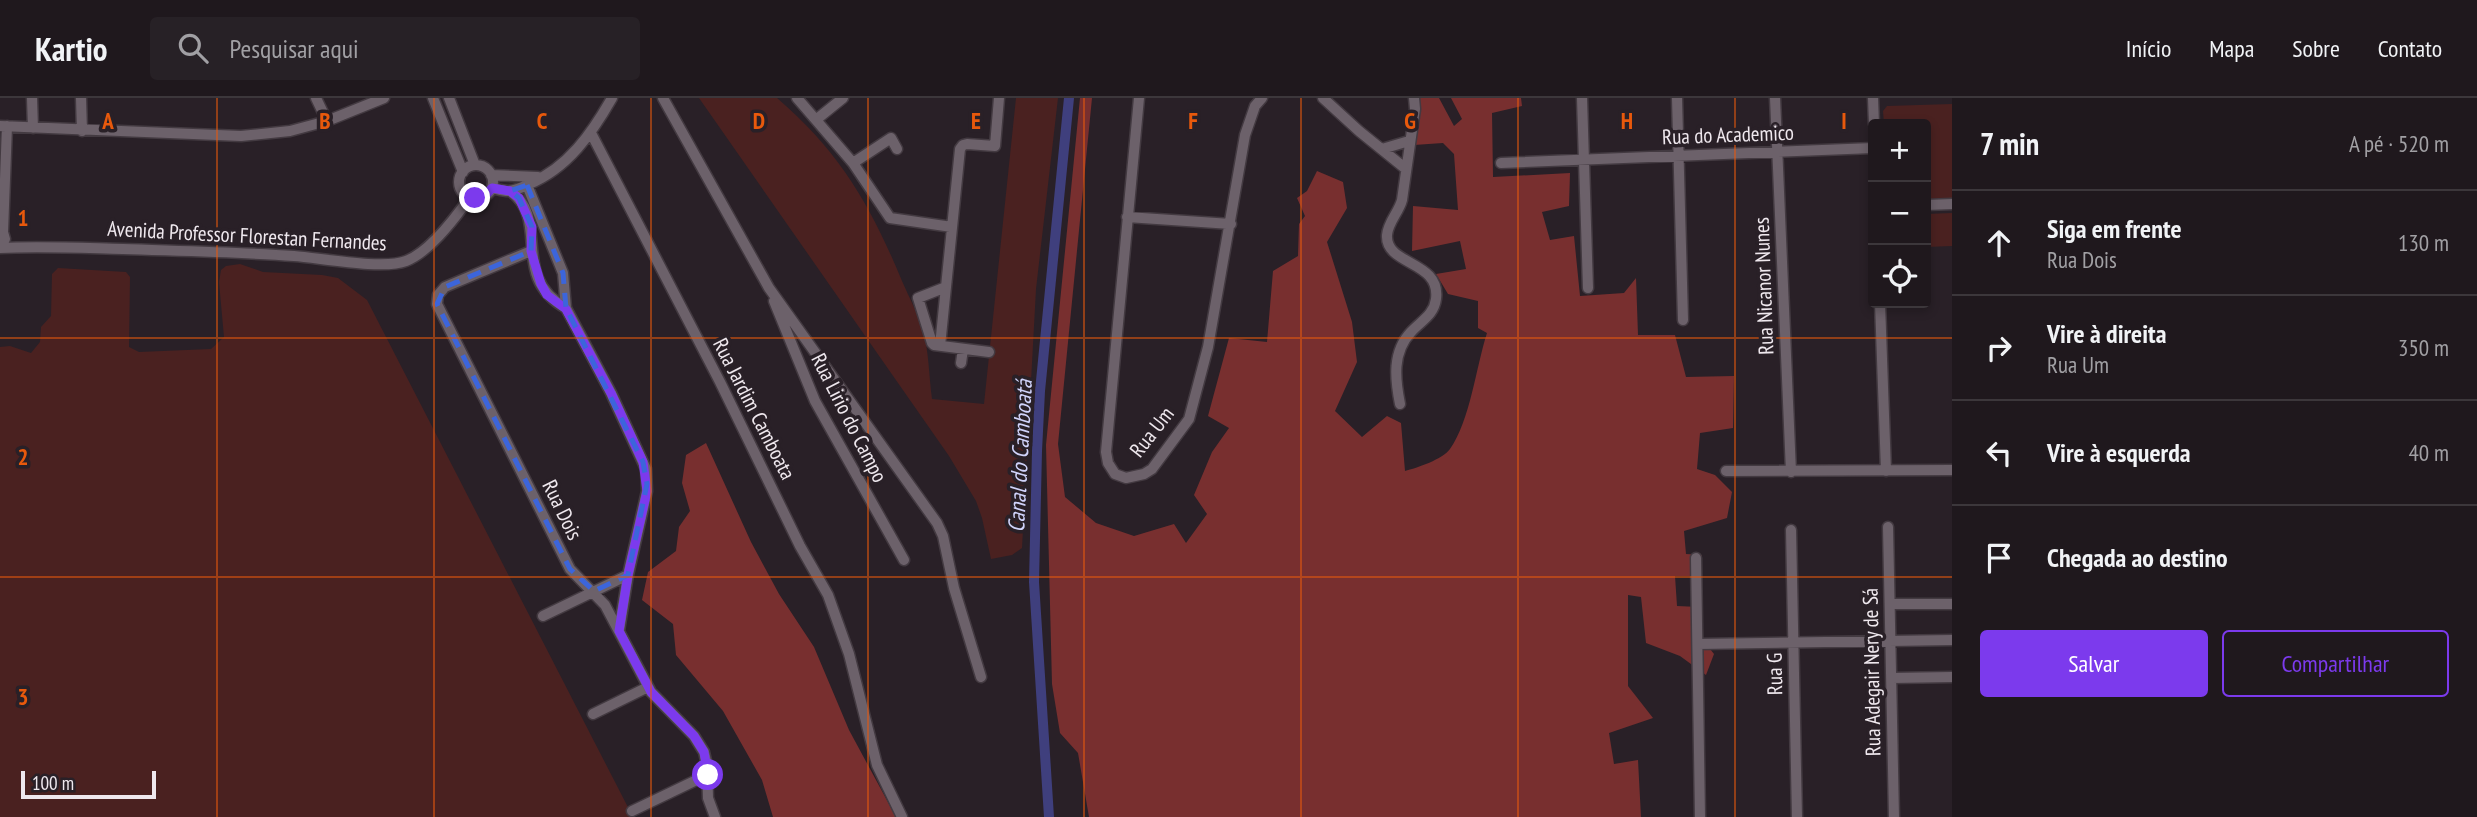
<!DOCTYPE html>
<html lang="pt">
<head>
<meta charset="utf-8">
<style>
	:root { --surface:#1f181d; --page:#272126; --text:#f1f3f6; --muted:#a1a0a4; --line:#3c373b; --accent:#7c3aed }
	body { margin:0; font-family:"PT Sans Narrow",sans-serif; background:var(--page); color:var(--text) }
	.controls { position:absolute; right:21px; top:21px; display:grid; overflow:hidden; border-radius:7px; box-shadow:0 4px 10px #0003 }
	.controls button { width:63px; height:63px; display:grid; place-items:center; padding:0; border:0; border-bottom:2px solid var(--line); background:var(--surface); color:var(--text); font:35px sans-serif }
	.scale { position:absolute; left:21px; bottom:18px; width:135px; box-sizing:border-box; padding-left:7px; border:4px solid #efe8ee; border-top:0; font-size:19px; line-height:24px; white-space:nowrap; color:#efe8ee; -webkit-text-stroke:5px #292027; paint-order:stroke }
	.stop { position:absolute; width:21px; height:21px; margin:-16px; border:5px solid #7c3aed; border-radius:50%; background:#fff }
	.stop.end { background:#7c3aed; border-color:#fff; box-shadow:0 2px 7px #0008 }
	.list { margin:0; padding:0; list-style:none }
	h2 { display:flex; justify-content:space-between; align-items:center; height:91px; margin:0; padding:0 28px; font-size:30px }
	h2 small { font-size:23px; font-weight:400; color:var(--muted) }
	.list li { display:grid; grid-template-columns:46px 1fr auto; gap:21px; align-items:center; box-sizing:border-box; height:105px; padding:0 28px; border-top:2px solid var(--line) }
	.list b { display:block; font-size:26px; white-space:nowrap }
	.list p { margin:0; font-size:23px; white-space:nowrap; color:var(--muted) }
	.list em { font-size:23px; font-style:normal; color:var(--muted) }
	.actions { display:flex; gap:14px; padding:21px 28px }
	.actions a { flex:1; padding:16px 0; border:2px solid var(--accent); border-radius:7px; text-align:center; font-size:24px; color:var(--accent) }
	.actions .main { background:var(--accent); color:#fff }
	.icon { flex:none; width:38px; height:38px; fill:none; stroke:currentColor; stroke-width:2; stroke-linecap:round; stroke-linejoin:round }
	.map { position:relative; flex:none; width:1952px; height:719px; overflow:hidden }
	header { display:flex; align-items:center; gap:42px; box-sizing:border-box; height:98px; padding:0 35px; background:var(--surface); border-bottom:2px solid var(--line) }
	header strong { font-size:33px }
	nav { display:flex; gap:38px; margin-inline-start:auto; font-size:24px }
	.search { width:490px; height:63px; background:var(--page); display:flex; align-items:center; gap:18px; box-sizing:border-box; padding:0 24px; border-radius:7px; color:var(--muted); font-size:26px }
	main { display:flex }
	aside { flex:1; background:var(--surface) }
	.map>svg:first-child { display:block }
	.green { fill:#4a2120 }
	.forest { fill:#782f2f }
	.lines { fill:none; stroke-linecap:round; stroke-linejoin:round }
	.canal { stroke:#3f3f7d; stroke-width:10 }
	.minor-casing { stroke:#433a41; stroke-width:13 }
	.minor { stroke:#6c616a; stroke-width:10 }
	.route { stroke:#7c3aed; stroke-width:9 }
	.marked { fill:none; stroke:#3c65db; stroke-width:5; stroke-dasharray:14 9; stroke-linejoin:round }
	.grid { fill:none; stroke:#e8590c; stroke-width:2; stroke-opacity:0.55 }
	.labels { text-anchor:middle; stroke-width:7; stroke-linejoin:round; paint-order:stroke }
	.street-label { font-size:21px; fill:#efe8ee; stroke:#292027 }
	.water-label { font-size:23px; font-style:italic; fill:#d0d3fa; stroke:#292027 }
	.grid-label { font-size:23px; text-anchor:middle; font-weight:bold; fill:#e8590c; stroke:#292027; stroke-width:7; stroke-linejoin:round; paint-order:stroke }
</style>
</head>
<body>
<header>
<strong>Kartio</strong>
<div class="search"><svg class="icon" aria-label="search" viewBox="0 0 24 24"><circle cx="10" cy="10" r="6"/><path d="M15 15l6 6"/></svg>Pesquisar aqui</div>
<nav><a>Início</a><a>Mapa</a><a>Sobre</a><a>Contato</a></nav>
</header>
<main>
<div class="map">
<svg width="1952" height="719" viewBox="0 0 1952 719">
	<rect width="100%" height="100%" fill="#292027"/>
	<path class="green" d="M 699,0 L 777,0 C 840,54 871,108 902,183 C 909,199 918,216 923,232 C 929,254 929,279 932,301 L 984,306 L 1016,0 L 1058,0 L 1036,191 L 1022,450 L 1012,457 L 991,461 L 982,420 L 976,403 L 949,358 Z
		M 1952,6 L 1952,103 L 1926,104 L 1926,26 L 1884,26 L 1883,13 L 1887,8 Z
		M 1952,115 L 1952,148 L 1926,149 L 1926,116 Z
		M 240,166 L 263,174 L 322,177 L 338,180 L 367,202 L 633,719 L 0,719 L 0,249 L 10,248 L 31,255 L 40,244 L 41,229 L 51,218 L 52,176 L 58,170 L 126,174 L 130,179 L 129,249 L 139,254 L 211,251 L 224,239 L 219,184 L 221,172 L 226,168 Z"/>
	<path class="forest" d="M 1080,0 L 1092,0 L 1058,346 L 1065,399 L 1096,425 L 1134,438 L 1174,426 L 1186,445 L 1207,416 L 1194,397 L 1212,354 L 1229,330 L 1208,318 L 1229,240 L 1267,244 L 1273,173 L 1298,158 L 1299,126 L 1305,118 L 1297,100 L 1307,93 L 1317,73 L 1343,84 L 1347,110 L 1327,144 L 1352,224 L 1357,264 L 1335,313 L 1362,339 L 1387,318 L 1401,325 L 1405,373 C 1417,370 1443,361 1450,351 C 1470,323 1476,269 1487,235 L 1478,230 L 1478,203 L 1448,196 L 1436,176 L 1466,171 L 1460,143 L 1412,153 L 1413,108 L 1458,112 L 1454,56 L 1443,45 L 1414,47 L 1413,0 L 1439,0 L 1454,28 L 1462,21 L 1451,0 L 1521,0 L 1522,8 L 1492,15 L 1493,79 L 1570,75 L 1569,108 L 1542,114 L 1550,142 L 1574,138 L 1580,198 L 1624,195 L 1636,180 L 1638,237 L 1675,237 L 1686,279 L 1734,278 L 1733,330 L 1700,335 L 1697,371 L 1715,377 L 1732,394 L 1727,420 L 1684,433 L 1686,456 L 1702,457 L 1698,478 L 1675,478 L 1677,508 L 1699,509 L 1703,542 L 1714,556 L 1706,577 L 1680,558 L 1646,545 L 1641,499 L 1628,497 L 1628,588 L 1653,620 L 1609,635 L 1614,666 L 1638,662 L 1641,719 L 1089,719 L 1078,655 L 1060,635 L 1052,586 L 1046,347 Z
		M 706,345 L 751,444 L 779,496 L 814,549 L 849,632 L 896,719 L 773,719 L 762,682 L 723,613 L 676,557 L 673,526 L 642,502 L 648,474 L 676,453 L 679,429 L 690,413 L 682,385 L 686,357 Z"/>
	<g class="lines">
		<path class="canal" d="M 1049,719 L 1034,484 L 1037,353 L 1040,293 L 1069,0"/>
		<defs>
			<path id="minor" d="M 32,0 L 33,30
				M 81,0 L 82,33
				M 316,0 L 327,23
				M 433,0 L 463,74
				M 449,0 L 475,67
				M 663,0 L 769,190 L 937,425 L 943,438 L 954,490 L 981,579
				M 797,0 L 853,65 L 890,120 L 952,129
				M 1139,0 L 1106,354 L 1108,365 L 1115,376 L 1126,380 L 1144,376 L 1152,371 L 1189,321 L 1208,249 L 1245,37 L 1255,8 L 1262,0
				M 1323,0 L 1359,33 L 1406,71
				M 1582,0 L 1588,190
				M 1677,0 L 1683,222
				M 1775,0 L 1791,374
				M 1873,0 L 1874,26
				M 817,21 L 843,0
				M 0,28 L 241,38 L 290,33 L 327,23 L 384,0
				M 591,35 L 720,284 L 800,448 L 828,497 L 849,556 L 877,667 L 902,719
				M 1382,51 L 1409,43
				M 853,65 L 891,40 L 897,51
				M 1501,65 L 1873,50
				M459 84a17 17 0 1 1 34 0a17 17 0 1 1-34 0Z
				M 491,77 L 538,79
				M 527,87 L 563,175 L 566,210 L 611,295 L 646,371 L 647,393 L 628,477 L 619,533
				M 492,90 C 497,91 503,93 508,93 C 515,93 523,89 529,86 C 568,70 592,35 612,0
				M 510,93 C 551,121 509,179 566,210
				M 1926,107 L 1952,106
				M 1127,119 L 1231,126
				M 0,149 L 5,141 L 3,134 L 7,28
				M 0,150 C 41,148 82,150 123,151 C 180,153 237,154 294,158 C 321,160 383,172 406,163 C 429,154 456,119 470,99
				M 531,153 L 445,189 L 438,197 L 437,206 L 570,471 L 605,507 L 651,594 L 694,638 L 704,654 L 707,667 L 708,700 L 715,719
				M 946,189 L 918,200 L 932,245 L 934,247 L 989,254
				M 774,203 L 815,303 L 904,462
				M 1880,205 L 1886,373
				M 940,248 L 960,51 L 963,47 L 967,46 L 995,48 L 999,0
				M 961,265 L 963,251
				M 1400,306 C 1395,281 1392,254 1411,234 C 1421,223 1434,217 1436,201 C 1441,162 1385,168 1387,137 C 1388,124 1399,114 1402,102 L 1415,11 L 1414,0
				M 1726,373 L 1952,372
				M 1888,429 L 1894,719
				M 1791,432 L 1797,719
				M 1696,460 L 1700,719
				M 1890,506 L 1952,506
				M 543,518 L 628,477
				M 1698,546 L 1952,542
				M 1892,580 L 1952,579
				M 593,616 L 648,589
				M 632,713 L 707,677"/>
		</defs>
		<use href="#minor" class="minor-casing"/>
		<use href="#minor" class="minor"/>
	</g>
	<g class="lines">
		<path class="route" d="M 475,100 L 485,98 L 492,90 L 510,93 L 519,100 L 532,129 L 531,153 L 541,186 L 547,197 L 566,211 L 611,295 L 643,364 L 647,393 L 628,477 L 619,533 L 651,594 L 694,638 L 704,654 L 708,677"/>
	</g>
	<path class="marked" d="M 527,87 L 563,175 L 566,210 L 643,364 L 647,386 L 628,477 L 594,493 L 570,471 L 437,206 L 445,189 L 531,153 L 532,129 L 519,100 L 510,93 Z"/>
	<path class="grid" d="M 217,0 L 217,719M 434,0 L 434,719M 651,0 L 651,719M 868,0 L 868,719M 1084,0 L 1084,719M 1301,0 L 1301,719M 1518,0 L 1518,719M 1735,0 L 1735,719M 0,240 L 1952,240M 0,479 L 1952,479"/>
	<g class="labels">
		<g class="street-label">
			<text transform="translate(1728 37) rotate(-2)" y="7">Rua do Academico</text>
			<text transform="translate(247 138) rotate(3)" y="7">Avenida Professor Florestan Fernandes</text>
			<text transform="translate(1764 188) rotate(-92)" y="7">Rua Nicanor Nunes</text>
			<text transform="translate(754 311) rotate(63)" y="7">Rua Jardim Camboata</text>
			<text transform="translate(849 320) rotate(63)" y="7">Rua Lirio do Campo</text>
			<text transform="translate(1152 334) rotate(-52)" y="7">Rua Um</text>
			<text transform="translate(562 412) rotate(64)" y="7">Rua Dois</text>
			<text transform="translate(1872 574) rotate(-91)" y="7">Rua Adegair Nery de Sá</text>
			<text transform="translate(1775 576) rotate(-91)" y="7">Rua G</text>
		</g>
		<g class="water-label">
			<text transform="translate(1020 358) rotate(-87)" y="8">Canal do Camboatá</text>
		</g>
	</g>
	<g class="grid-label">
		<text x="108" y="31">A</text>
		<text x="325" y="31">B</text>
		<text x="542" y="31">C</text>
		<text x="759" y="31">D</text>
		<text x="976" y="31">E</text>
		<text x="1193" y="31">F</text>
		<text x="1410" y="31">G</text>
		<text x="1627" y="31">H</text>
		<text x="1844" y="31">I</text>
		<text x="23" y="128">1</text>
		<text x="23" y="367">2</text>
		<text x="23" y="607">3</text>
	</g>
</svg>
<div class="controls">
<button>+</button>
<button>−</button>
<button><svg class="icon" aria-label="locate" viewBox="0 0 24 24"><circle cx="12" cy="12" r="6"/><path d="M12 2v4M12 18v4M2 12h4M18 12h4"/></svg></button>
</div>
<div class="scale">100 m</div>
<div class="stop" style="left:708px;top:677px"></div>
<div class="stop end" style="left:475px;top:100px"></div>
</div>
<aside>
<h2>7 min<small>A pé · 520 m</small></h2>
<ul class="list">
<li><svg class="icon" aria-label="ahead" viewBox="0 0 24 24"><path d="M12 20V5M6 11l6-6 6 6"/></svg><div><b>Siga em frente</b><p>Rua Dois</p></div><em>130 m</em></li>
<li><svg class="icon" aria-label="right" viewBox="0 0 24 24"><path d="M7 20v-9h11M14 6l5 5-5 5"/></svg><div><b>Vire à direita</b><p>Rua Um</p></div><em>350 m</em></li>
<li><svg class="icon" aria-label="left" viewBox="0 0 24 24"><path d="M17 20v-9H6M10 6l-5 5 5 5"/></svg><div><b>Vire à esquerda</b></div><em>40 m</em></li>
<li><svg class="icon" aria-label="arrive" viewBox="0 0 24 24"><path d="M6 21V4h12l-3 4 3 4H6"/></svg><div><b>Chegada ao destino</b></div></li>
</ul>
<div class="actions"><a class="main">Salvar</a><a>Compartilhar</a></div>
</aside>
</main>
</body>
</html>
